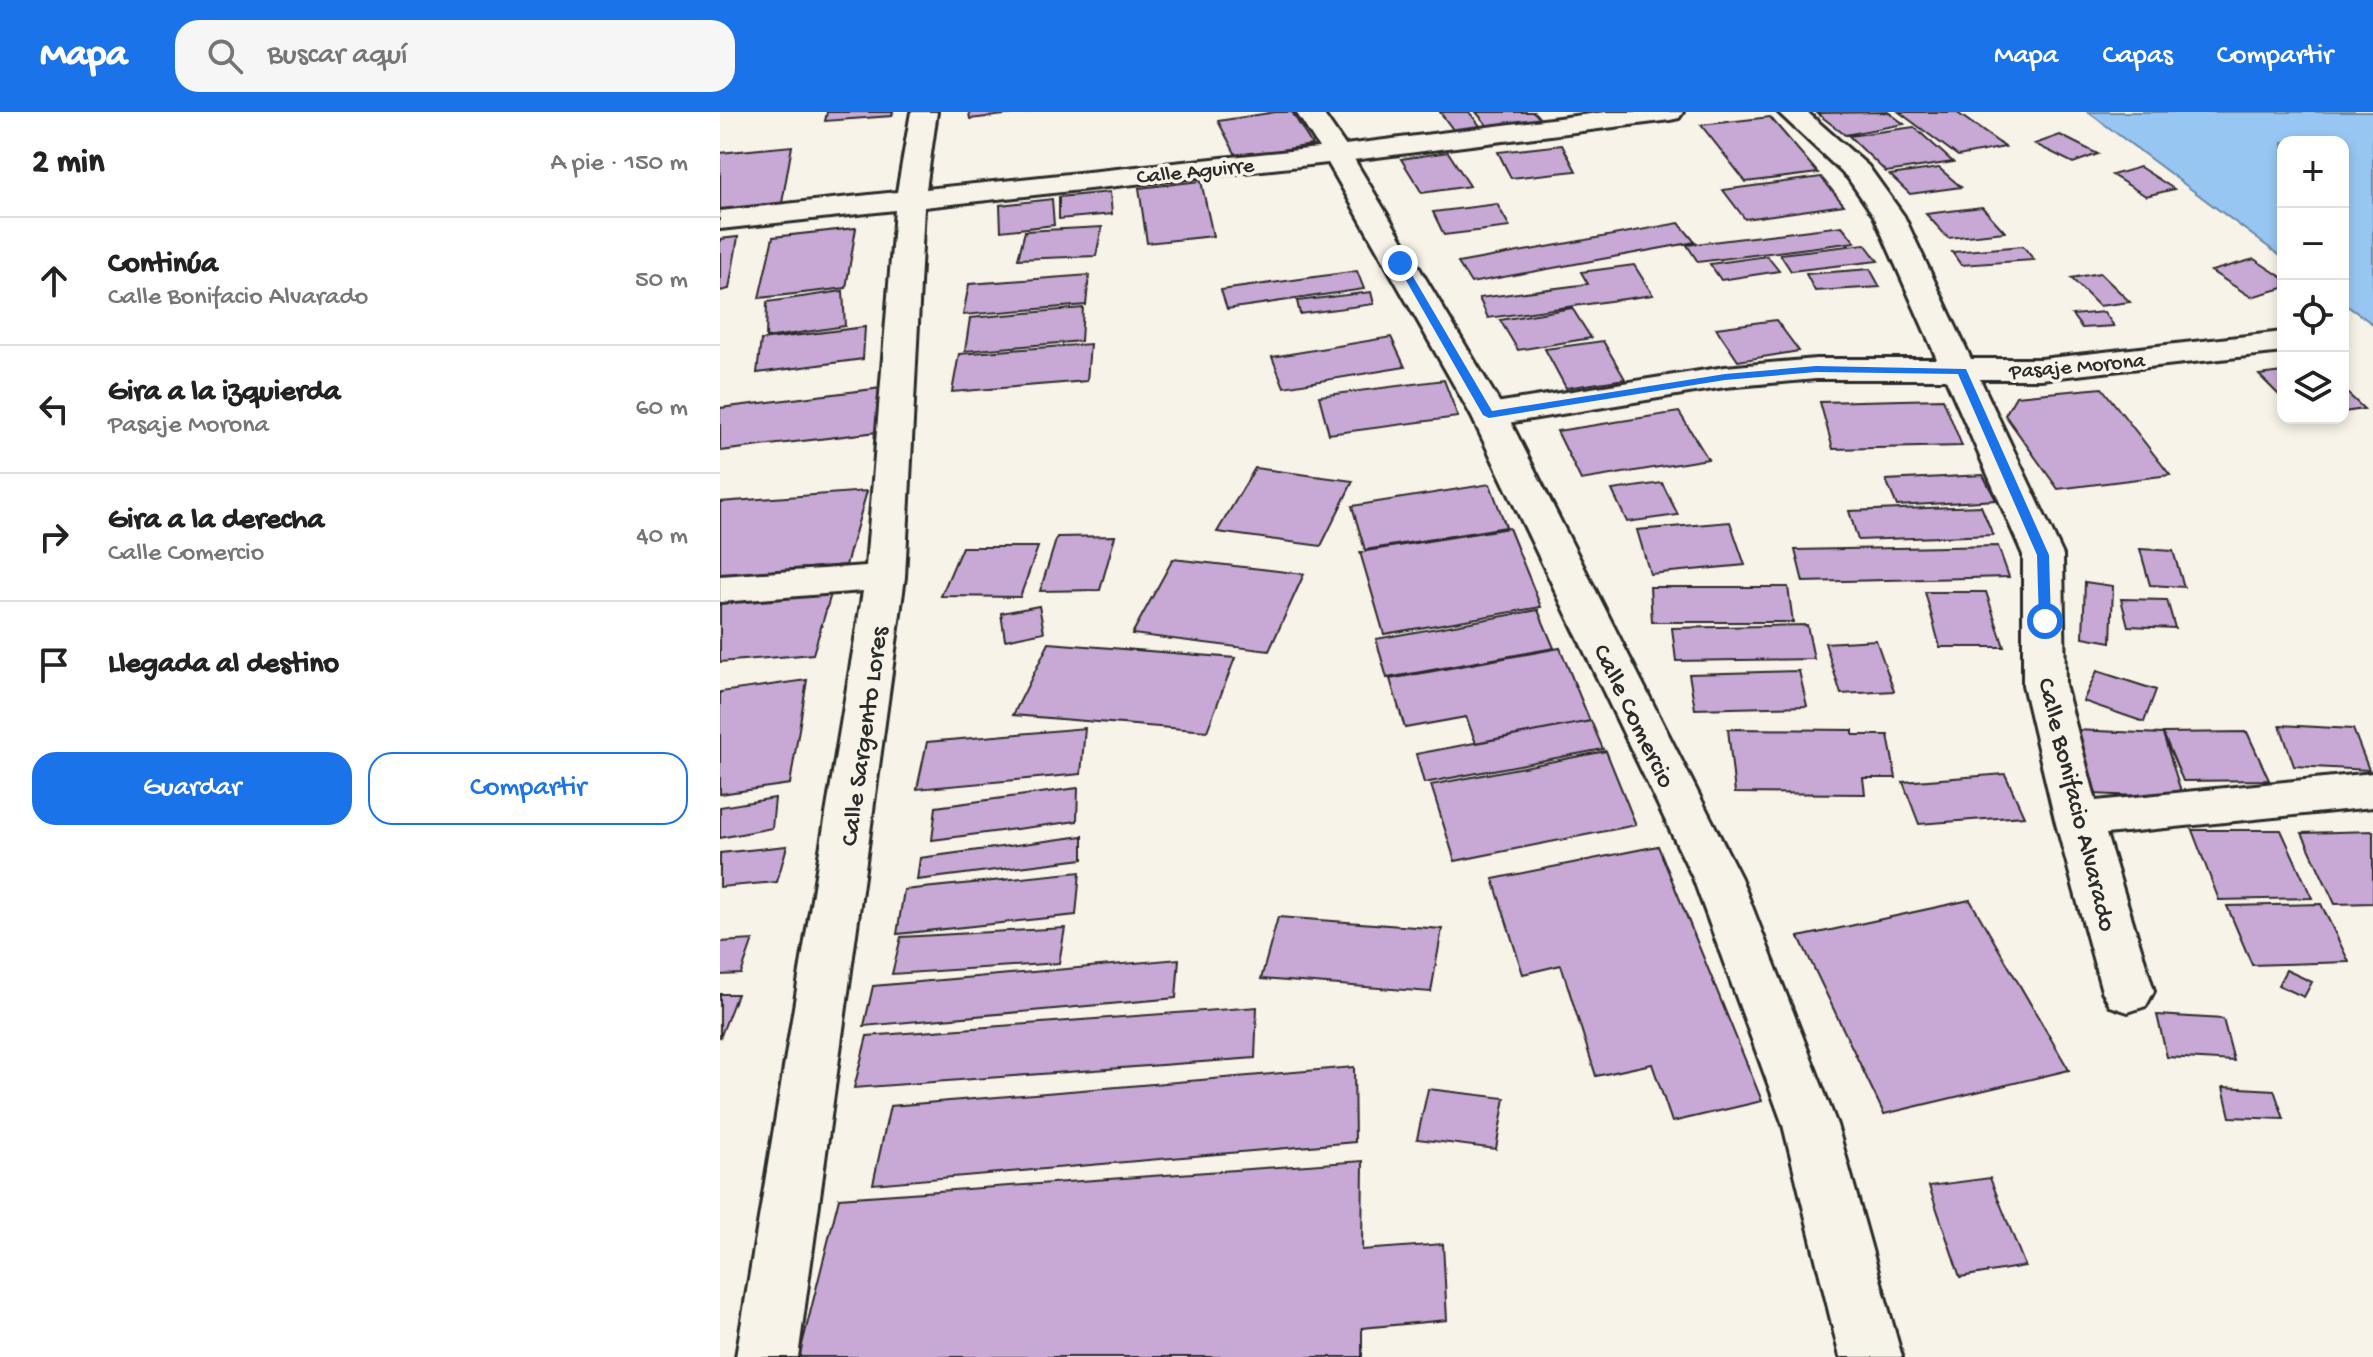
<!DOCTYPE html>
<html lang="es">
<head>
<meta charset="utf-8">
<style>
	:root { --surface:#fff; --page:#f6f6f6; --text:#222; --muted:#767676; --line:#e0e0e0; --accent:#1a73e8 }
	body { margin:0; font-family:"Gochi Hand",sans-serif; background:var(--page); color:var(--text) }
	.controls { position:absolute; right:24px; top:24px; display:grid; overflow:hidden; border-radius:16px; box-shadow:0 4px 12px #0003 }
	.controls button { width:72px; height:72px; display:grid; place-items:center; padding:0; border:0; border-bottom:2px solid var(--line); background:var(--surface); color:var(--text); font:40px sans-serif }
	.stop { position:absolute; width:24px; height:24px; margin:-18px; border:6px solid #1a73e8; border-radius:50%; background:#fff }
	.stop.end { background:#1a73e8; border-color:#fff; box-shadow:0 2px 8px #0008 }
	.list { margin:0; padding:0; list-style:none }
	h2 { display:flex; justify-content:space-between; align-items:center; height:104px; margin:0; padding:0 32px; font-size:34px }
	h2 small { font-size:26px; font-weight:400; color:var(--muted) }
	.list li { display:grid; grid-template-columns:52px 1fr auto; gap:24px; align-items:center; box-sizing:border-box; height:128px; padding:0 32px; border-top:2px solid var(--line) }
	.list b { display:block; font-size:30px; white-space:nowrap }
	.list p { margin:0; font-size:26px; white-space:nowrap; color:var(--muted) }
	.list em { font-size:26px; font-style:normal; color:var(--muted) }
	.actions { display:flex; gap:16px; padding:24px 32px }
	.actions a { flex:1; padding:18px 0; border:2px solid var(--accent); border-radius:24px; text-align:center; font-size:28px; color:var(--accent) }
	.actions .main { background:var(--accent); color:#fff }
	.icon { flex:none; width:44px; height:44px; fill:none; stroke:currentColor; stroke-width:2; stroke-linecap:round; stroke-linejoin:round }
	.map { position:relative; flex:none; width:1653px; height:1245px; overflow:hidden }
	header { display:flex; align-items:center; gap:48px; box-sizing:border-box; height:112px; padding:0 40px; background:var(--accent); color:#fff }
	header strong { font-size:38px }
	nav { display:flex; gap:44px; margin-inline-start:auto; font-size:28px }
	.search { width:560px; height:72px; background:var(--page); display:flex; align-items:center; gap:20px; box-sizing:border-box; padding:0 28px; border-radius:24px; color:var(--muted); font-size:30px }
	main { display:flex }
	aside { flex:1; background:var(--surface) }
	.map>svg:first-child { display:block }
	.water { fill:#97c6f2; stroke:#6c88a2; stroke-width:2 }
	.building { fill:#c8a9d6; stroke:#2b2b2b; stroke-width:2 }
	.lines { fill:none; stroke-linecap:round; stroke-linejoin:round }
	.street-casing { stroke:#2b2b2b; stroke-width:6 }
	.secondary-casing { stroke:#2b2b2b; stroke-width:6 }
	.street { fill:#f7f3e8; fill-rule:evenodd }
	.secondary { fill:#f7f3e8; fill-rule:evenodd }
	.route { fill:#1a73e8 }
	.labels { text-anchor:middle; stroke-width:7; stroke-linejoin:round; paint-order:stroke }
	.far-street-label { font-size:22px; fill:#2b2b2b; stroke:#f7f3e8 }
	.street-label { font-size:26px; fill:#2b2b2b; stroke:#f7f3e8 }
</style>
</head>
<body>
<header>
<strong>Mapa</strong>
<div class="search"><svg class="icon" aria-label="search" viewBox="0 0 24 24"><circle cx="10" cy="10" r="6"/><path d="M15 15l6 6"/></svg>Buscar aquí</div>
<nav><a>Mapa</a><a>Capas</a><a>Compartir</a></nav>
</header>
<main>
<aside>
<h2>2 min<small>A pie · 150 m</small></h2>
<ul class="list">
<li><svg class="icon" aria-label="ahead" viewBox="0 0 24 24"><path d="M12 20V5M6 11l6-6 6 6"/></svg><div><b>Continúa</b><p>Calle Bonifacio Alvarado</p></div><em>50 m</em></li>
<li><svg class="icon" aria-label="left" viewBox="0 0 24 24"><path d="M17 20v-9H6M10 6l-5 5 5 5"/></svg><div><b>Gira a la izquierda</b><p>Pasaje Morona</p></div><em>60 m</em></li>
<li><svg class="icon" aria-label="right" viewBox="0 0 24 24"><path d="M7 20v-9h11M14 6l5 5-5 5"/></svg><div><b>Gira a la derecha</b><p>Calle Comercio</p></div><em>40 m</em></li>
<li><svg class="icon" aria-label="arrive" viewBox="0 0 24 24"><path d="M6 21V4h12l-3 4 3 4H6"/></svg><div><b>Llegada al destino</b></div></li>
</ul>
<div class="actions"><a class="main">Guardar</a><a>Compartir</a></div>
</aside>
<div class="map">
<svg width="1653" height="1245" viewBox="0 0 1653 1245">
	<rect width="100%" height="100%" fill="#f7f3e8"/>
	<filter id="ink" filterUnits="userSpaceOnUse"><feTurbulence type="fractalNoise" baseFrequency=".0125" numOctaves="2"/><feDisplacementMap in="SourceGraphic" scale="16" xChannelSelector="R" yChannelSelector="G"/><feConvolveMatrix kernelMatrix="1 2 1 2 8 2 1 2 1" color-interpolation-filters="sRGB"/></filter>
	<g filter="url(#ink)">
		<path class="water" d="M 1368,0 L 1653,0 L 1653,212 L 1623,191 L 1623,30 L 1563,30 L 1563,146 Z"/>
		<path class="building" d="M 107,0 L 173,0 L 172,4 L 105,9 Z
			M 249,0 L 311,0 L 250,7 Z
			M 556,0 L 572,0 L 592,33 L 517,45 L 498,9 Z
			M 720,0 L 749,0 L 761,15 L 734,19 Z
			M 756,0 L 814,0 L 822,9 L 770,17 Z
			M 1168,0 L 1184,12 L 1125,23 L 1097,1 Z
			M 1179,0 L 1236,0 L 1285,35 L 1238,44 Z
			M 1050,5 L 1098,61 L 1026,70 L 981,13 Z
			M 1194,15 L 1233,50 L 1166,60 L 1129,24 Z
			M 1340,23 L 1378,42 L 1353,51 L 1315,32 Z
			M 842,33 L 856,59 L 791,66 L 778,40 Z
			M 72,34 L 62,91 L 0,98 L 0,41 Z
			M 728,40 L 750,74 L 702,81 L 681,47 Z
			M 1420,55 L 1454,77 L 1426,84 L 1392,63 Z
			M 1219,56 L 1241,75 L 1190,82 L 1170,63 Z
			M 1101,65 L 1124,93 L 1025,107 L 1003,78 Z
			M 481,69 L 493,124 L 427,131 L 419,76 Z
			M 390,80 L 392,102 L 339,107 L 339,85 Z
			M 332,87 L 334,113 L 281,119 L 280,93 Z
			M 777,92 L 790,115 L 724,123 L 713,100 Z
			M 1262,95 L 1285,120 L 1228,126 L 1206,102 Z
			M 959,111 L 975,130 L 751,171 L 738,151 Z
			M 1122,114 L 1135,130 L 978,150 L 967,133 Z
			M 382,115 L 376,144 L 298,147 L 305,119 Z
			M 136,116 L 126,176 L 39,186 L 53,125 Z
			M 18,125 L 9,177 L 0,179 L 0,127 Z
			M 1145,132 L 1158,149 L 1071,159 L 1060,142 Z
			M 1303,134 L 1314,148 L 1241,153 L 1232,140 Z
			M 1047,144 L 1059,159 L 1001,168 L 990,152 Z
			M 1534,147 L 1563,166 L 1563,176 L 1531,185 L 1491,159 Z
			M 914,153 L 933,183 L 768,206 L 759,186 L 868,172 L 861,160 Z
			M 1150,157 L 1160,175 L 1095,179 L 1086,162 Z
			M 637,159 L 644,177 L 507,197 L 501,178 Z
			M 1380,161 L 1410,190 L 1379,194 L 1351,166 Z
			M 369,163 L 366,193 L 243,203 L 249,172 Z
			M 123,179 L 125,214 L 46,226 L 47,190 Z
			M 651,180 L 654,192 L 580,202 L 577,189 Z
			M 363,196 L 361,229 L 245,239 L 250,206 Z
			M 852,196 L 871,226 L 798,238 L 780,208 Z
			M 1384,200 L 1394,214 L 1362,216 L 1352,203 Z
			M 1056,208 L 1079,239 L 1018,249 L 996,216 Z
			M 145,215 L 143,247 L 37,261 L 41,228 Z
			M 671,225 L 685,255 L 564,275 L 552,245 Z
			M 883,229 L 905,267 L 846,276 L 825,237 Z
			M 370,232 L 367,269 L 232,280 L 239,242 Z
			M 1563,260 L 1563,287 L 1539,263 Z
			M 724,268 L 738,305 L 609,322 L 599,284 Z
			M 162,276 L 157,320 L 0,339 L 0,296 Z
			M 1382,276 L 1450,363 L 1338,377 L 1285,303 L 1296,284 Z
			M 1623,277 L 1644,297 L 1623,300 Z
			M 1223,287 L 1242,334 L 1113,337 L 1100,290 Z
			M 959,300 L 988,347 L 861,368 L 837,319 Z
			M 535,356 L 633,369 L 601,434 L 497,420 Z
			M 1263,363 L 1276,388 L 1177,394 L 1166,368 Z
			M 942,371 L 958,403 L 907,410 L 892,378 Z
			M 770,372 L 786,415 L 645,438 L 632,394 Z
			M 147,379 L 126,453 L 0,463 L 0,390 Z
			M 1261,394 L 1273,423 L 1138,428 L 1129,399 Z
			M 1010,410 L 1025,453 L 930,462 L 917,418 Z
			M 789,416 L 821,495 L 664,522 L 640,440 Z
			M 395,424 L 380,478 L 320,479 L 337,425 Z
			M 1278,434 L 1289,465 L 1083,470 L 1075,438 Z
			M 242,435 L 318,435 L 300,485 L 221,484 Z
			M 1420,437 L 1453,439 L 1464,475 L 1430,473 Z
			M 453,447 L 584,462 L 549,539 L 412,522 Z
			M 1365,470 L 1393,474 L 1391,530 L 1363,525 Z
			M 930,475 L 1068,475 L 1073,510 L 932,510 Z
			M 1205,480 L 1266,480 L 1284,535 L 1220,535 Z
			M 111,482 L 93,542 L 0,550 L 0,491 Z
			M 1401,487 L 1447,488 L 1455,516 L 1408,514 Z
			M 319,494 L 324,520 L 285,528 L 281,501 Z
			M 818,498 L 834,536 L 667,566 L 656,527 Z
			M 1087,513 L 1094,547 L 956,549 L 952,516 Z
			M 1156,528 L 1174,579 L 1121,582 L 1105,531 Z
			M 329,531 L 515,546 L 487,619 L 293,603 Z
			M 840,536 L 870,609 L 756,631 L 746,605 L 685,616 L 670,567 Z
			M 1079,559 L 1087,594 L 975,597 L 969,562 Z
			M 1377,559 L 1436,578 L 1424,610 L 1363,589 Z
			M 87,568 L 70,672 L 0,682 L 0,580 Z
			M 871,609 L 883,637 L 704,671 L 696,642 Z
			M 1560,613 L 1633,617 L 1649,658 L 1574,654 Z
			M 365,616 L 361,662 L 197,677 L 207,630 Z
			M 1008,617 L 1133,618 L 1133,623 L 1168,623 L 1176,666 L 1143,666 L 1145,682 L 1015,681 Z
			M 1355,618 L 1443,622 L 1463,686 L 1372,682 Z
			M 1527,620 L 1549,668 L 1463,669 L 1443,621 Z
			M 886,639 L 916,713 L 735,749 L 711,673 Z
			M 1285,662 L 1304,704 L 1199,712 L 1183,670 Z
			M 358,676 L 357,709 L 212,728 L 216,695 Z
			M 55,686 L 52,716 L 0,726 L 0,695 Z
			M 1472,718 L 1561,718 L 1592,786 L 1499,788 Z
			M 1653,719 L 1653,791 L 1615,792 L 1582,721 Z
			M 363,724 L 363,747 L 197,768 L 200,746 Z
			M 67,734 L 57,770 L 0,775 L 0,741 Z
			M 938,734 L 1042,989 L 952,1010 L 932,952 L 876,964 L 841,853 L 803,862 L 773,767 Z
			M 360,760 L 356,803 L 177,822 L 184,778 Z
			M 1250,788 L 1349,958 L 1164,1002 L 1079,825 Z
			M 1601,792 L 1629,850 L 1532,853 L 1507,794 Z
			M 558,805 L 722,817 L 711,880 L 541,867 Z
			M 345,816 L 339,851 L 172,862 L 181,825 Z
			M 33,828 L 21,862 L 0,863 L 0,830 Z
			M 459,847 L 456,886 L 144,914 L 153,874 Z
			M 1566,858 L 1592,870 L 1584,885 L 1558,873 Z
			M 0,882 L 17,882 L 0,926 Z
			M 537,895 L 535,946 L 134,976 L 147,924 Z
			M 1437,903 L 1503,907 L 1514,949 L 1447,945 Z
			M 634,955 L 635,1030 L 153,1072 L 170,994 Z
			M 1503,975 L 1554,978 L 1564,1007 L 1510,1005 Z
			M 708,977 L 785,986 L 776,1037 L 697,1027 Z
			M 643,1049 L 642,1138 L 723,1132 L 727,1208 L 642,1216 L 642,1245 L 79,1245 L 119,1086 Z
			M 1270,1066 L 1305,1154 L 1240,1165 L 1209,1074 Z"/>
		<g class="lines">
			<defs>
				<path id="street" d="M 191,0 L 217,0 L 206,77 L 617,34 L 886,0 L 963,0 L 959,6 L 950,8 L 617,50 L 204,95 L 185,465 L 78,1245 L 16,1245 L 143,479 L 0,490 L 0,464 L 146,454 L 175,98 L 0,117 L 0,99 L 177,80 Z
					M 1058,0 L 1087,0 L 1148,54 L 1184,104 L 1251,247 L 1321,247 L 1563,220 L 1563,240 L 1321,267 L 1260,267 L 1343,443 L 1345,573 L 1376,689 L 1653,661 L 1653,695 L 1386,722 L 1434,879 L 1426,894 L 1408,900 L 1390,894 L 1382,879 L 1335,708 L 1303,573 L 1303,443 L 1226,267 L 1096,267 L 1005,275 L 769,314 L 757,310 L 751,303 L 757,296 L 769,292 L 1005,255 L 1096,247 L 1217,247 L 1154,104 L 1128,66 Z"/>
				<path id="secondary" d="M 576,0 L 602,0 L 631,42 L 787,303 L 1021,766 L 1117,1013 L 1182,1245 L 1120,1245 L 1063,1013 L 973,766 L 751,303 L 603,42 Z"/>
			</defs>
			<use href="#street" class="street-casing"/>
			<use href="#secondary" class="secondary-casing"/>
			<use href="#street" class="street"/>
			<use href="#secondary" class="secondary"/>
		</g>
	</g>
	<path class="route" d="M 680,148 L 685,151 L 772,299 L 1005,262 L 1096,254 L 1246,257 L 1329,443 L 1331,509 L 1325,513 L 1319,509 L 1317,443 L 1238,262 L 1096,260 L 1005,268 L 769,306 L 763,303 L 676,151 Z"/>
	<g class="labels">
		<g class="far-street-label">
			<text transform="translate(475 57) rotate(-6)" y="8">Calle Aguirre</text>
			<text transform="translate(1357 252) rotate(-5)" y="8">Pasaje Morona</text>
		</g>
		<g class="street-label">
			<text transform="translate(916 603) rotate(64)" y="9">Calle Comercio</text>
			<text transform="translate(142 624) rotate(-82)" y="9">Calle Sargento Lores</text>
			<text transform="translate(1359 692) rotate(76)" y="9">Calle Bonifacio Alvarado</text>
		</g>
	</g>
</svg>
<div class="controls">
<button>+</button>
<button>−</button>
<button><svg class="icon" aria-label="locate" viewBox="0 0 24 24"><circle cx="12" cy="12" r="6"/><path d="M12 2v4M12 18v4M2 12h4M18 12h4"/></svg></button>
<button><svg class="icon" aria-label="layers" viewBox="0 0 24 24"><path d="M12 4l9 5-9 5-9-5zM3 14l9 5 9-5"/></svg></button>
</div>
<div class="stop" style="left:1325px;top:509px"></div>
<div class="stop end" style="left:680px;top:151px"></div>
</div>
</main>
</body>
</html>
